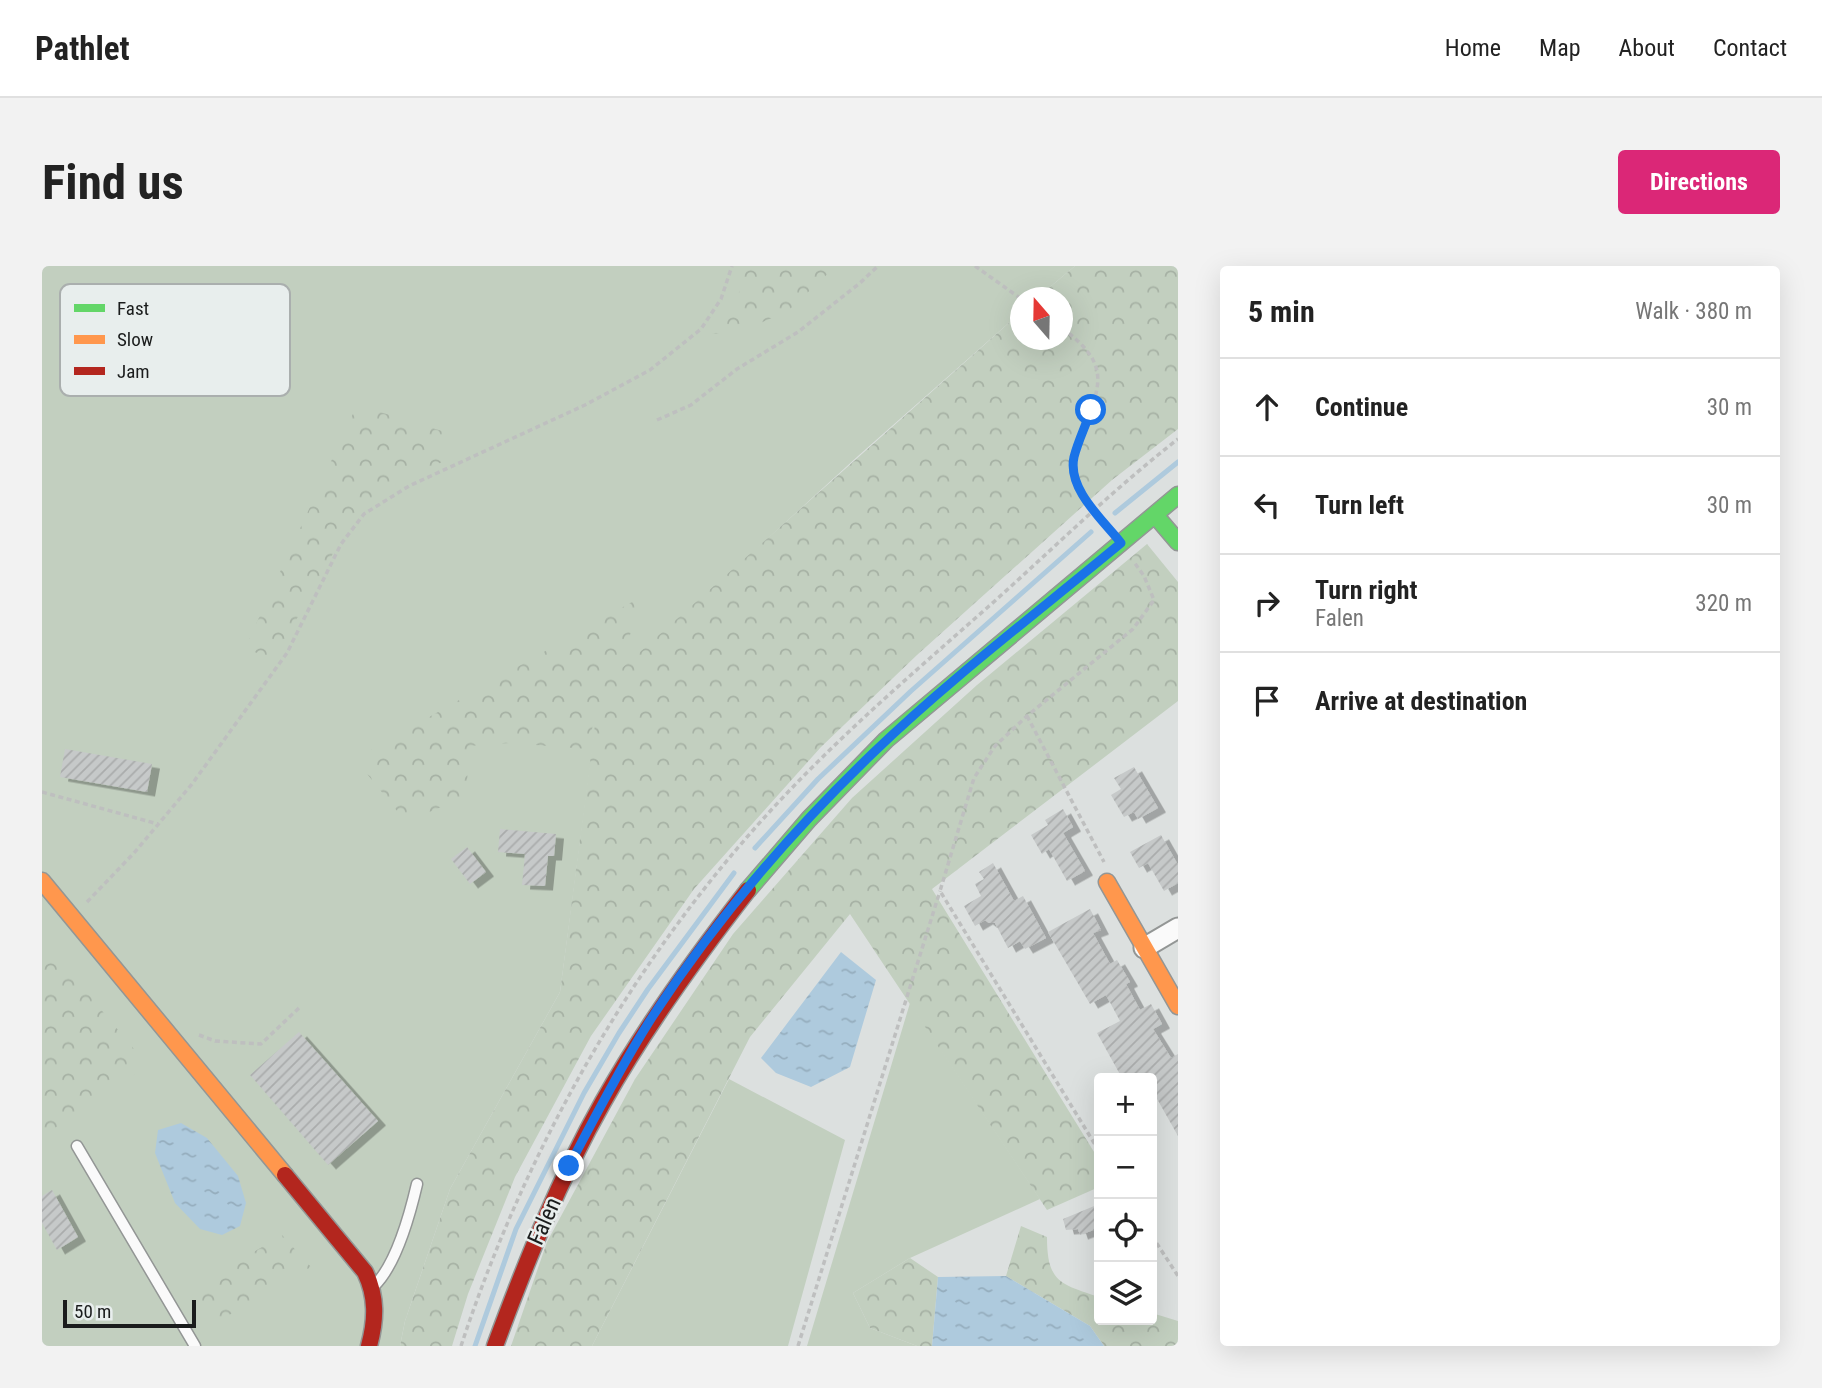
<!DOCTYPE html>
<html lang="en">
<head>
<meta charset="utf-8">
<style>
	:root { --surface:#fff; --page:#f2f2f2; --text:#222; --muted:#767676; --line:#e0e0e0; --accent:#db2777 }
	body { margin:0; font-family:"Roboto Condensed",sans-serif; background:var(--page); color:var(--text) }
	.controls { position:absolute; right:21px; bottom:21px; display:grid; overflow:hidden; border-radius:7px; box-shadow:0 7px 28px #0002 }
	.controls button { width:63px; height:63px; display:grid; place-items:center; padding:0; border:0; border-bottom:2px solid var(--line); background:var(--surface); color:var(--text); font:35px sans-serif }
	.compass { position:absolute; left:968px; top:21px; width:63px; height:63px; border-radius:50%; background:var(--surface); box-shadow:0 7px 28px #0002; rotate:340deg }
	.scale { position:absolute; left:21px; bottom:18px; width:133px; box-sizing:border-box; padding-left:7px; border:4px solid #1a1c1c; border-top:0; font-size:19px; line-height:24px; white-space:nowrap; color:#1a1c1c; -webkit-text-stroke:5px #e8eeed; paint-order:stroke }
	.stop { position:absolute; width:21px; height:21px; margin:-16px; border:5px solid #1a73e8; border-radius:50%; background:#fff }
	.stop.end { background:#1a73e8; border-color:#fff; box-shadow:0 2px 7px #0008 }
	.list { margin:0; padding:0; list-style:none }
	h2 { display:flex; justify-content:space-between; align-items:center; height:91px; margin:0; padding:0 28px; font-size:30px }
	h2 small { font-size:23px; font-weight:400; color:var(--muted) }
	.list li { display:grid; grid-template-columns:46px 1fr auto; gap:21px; align-items:center; box-sizing:border-box; height:98px; padding:0 28px; border-top:2px solid var(--line) }
	.list b { display:block; font-size:26px; white-space:nowrap }
	.list p { margin:0; font-size:23px; white-space:nowrap; color:var(--muted) }
	.list em { font-size:23px; font-style:normal; color:var(--muted) }
	.icon { flex:none; width:38px; height:38px; fill:none; stroke:currentColor; stroke-width:2; stroke-linecap:round; stroke-linejoin:round }
	.map { position:relative; flex:none; width:1136px; height:1080px; overflow:hidden; border-radius:7px }
	header { display:flex; align-items:center; gap:42px; box-sizing:border-box; height:98px; padding:0 35px; background:var(--surface); border-bottom:2px solid var(--line) }
	header strong { font-size:33px }
	nav { display:flex; gap:38px; margin-inline-start:auto; font-size:24px }
	.intro { display:flex; align-items:center; justify-content:space-between; box-sizing:border-box; height:168px; padding:0 42px }
	h1 { margin:0; font-size:49px }
	.button { padding:18px 32px; border-radius:7px; background:var(--accent); color:#fff; font-size:24px; font-weight:700 }
	main { display:flex; gap:42px; padding:0 42px }
	aside { flex:1; background:var(--surface); border-radius:7px; box-shadow:0 7px 28px #0002 }
	.map>svg:first-child { display:block }
	.green { fill:#c2cfbf }
	.forest { fill:url(#forest-crowns) }
	.water { fill:url(#water-ripples) }
	.lines { fill:none; stroke-linecap:round; stroke-linejoin:round }
	.stream { stroke:#aecadd; stroke-width:5 }
	.building { fill:url(#building-hatch); filter:url(#shadow) }
	.lane-casing { stroke:#939695; stroke-width:13 }
	.street-casing { stroke:#939695; stroke-width:23 }
	.fast-casing { stroke:#939695; stroke-width:19 }
	.slow-casing { stroke:#939695; stroke-width:19 }
	.jam-casing { stroke:#939695; stroke-width:19 }
	.path { stroke:#bebfbf; stroke-width:3.5; stroke-dasharray:5 3.5; stroke-linecap:butt }
	.lane { stroke:#fafafa; stroke-width:10 }
	.street { stroke:#fafafa; stroke-width:19 }
	.fast { stroke:#63d668; stroke-width:16 }
	.slow { stroke:#ff974d; stroke-width:16 }
	.jam { stroke:#b3261e; stroke-width:16 }
	.route { stroke:#1a73e8; stroke-width:9 }
	.labels { text-anchor:middle; stroke-width:5; stroke-linejoin:round; paint-order:stroke }
	.street-label { font-size:23px; fill:#1a1c1c; stroke:#e8eeed }
	.key { fill:#e8eeed; stroke:#aaafae; stroke-width:2 }
	.key-label { font-size:19px; fill:#1a1c1c }
</style>
</head>
<body>
<header>
<strong>Pathlet</strong>
<nav><a>Home</a><a>Map</a><a>About</a><a>Contact</a></nav>
</header>
<div class="intro"><h1>Find us</h1><a class="button">Directions</a></div>
<main>
<div class="map">
<svg width="1136" height="1080" viewBox="0 0 1136 1080">
	<defs>
		<pattern id="forest-crowns" width="20" height="18" patternUnits="userSpaceOnUse" patternTransform="scale(1.75)"><rect width="20" height="18" fill="#c2cfbf"/><path d="M2 6a3 3 0 1 1 6 0M12 15a3 3 0 1 1 6 0" fill="none" stroke="#a6b1a4"/></pattern>
		<pattern id="water-ripples" width="26" height="14" patternUnits="userSpaceOnUse" patternTransform="scale(1.75)"><rect width="26" height="14" fill="#aecadd"/><path d="M2 4q2-2 4 0t4 0M15 11q2-2 4 0t4 0" fill="none" stroke="#95adbd"/></pattern>
		<pattern id="building-hatch" width="6" height="6" patternUnits="userSpaceOnUse" patternTransform="scale(1.75)"><rect width="6" height="6" fill="#c6c9c9"/><path d="M-1 1l2-2M0 6l6-6M5 7l2-2" fill="none" stroke="#aaacac"/></pattern>
		<filter id="shadow"><feDropShadow dx="8" dy="4.5" stdDeviation="0" flood-color="#0004"/></filter>
	</defs>
	<rect width="100%" height="100%" fill="#dce0df"/>
	<path class="green" d="M 0,0 L 1033,0 L 996,31 L 978,32 L 978,47 L 816,190 L 675,319 L 557,434 L 518,726 L 408,923 L 363,1055 L 358,1080 L 0,1080 Z
		M 868,737 L 998,933 L 868,992 L 811,1027 L 828,1062 L 875,1080 L 765,1080 Z
		M 687,813 L 803,874 L 746,1080 L 550,1080 Z"/>
	<path class="forest" d="M 703,0 L 794,0 L 746,45 L 691,69 L 662,67 L 695,35 Z
		M 1033,0 L 1136,0 L 1136,163 L 1070,214 L 875,389 L 779,481 L 652,623 L 549,770 L 473,911 L 426,1028 L 410,1080 L 358,1080 L 363,1055 L 408,923 L 518,726 L 555,443 L 545,483 L 468,477 L 426,480 L 425,530 L 364,556 L 313,493 L 597,332 L 580,402 L 978,47 L 978,74 L 1020,74 L 1020,32 L 996,31 Z
		M 315,139 L 400,165 L 400,196 L 371,210 L 335,232 L 310,253 L 232,394 L 203,382 Z
		M 1105,278 L 1136,316 L 1136,435 L 890,623 L 1057,894 L 1057,921 L 1005,944 L 808,648 L 708,771 L 550,1080 L 469,1080 L 505,976 L 593,813 L 691,668 L 810,532 L 935,419 Z
		M 0,673 L 97,789 L 93,808 L 0,871 Z
		M 979,960 L 1005,971 C 1005,1016 1018,1018 1057,1031 L 1057,1054 L 1110,1054 L 1110,1047 L 1136,1055 L 1136,1080 L 1062,1080 L 1048,1060 L 964,1010 Z
		M 240,969 L 269,1001 L 170,1059 L 144,1026 Z
		M 868,992 L 896,1011 L 890,1080 L 875,1080 L 828,1062 L 811,1027 Z"/>
	<path class="water" d="M 799,686 L 834,714 L 808,801 L 769,821 L 734,807 L 719,792 Z
		M 139,857 L 165,872 L 196,910 L 204,937 L 198,960 L 180,969 L 158,963 L 133,937 L 113,887 L 116,864 Z
		M 964,1010 L 1048,1060 L 1062,1080 L 890,1080 L 896,1011 Z"/>
	<g class="lines">
		<path class="stream" d="M 1073,247 L 1136,196
			M 713,582 L 776,513 L 869,425 L 1049,266
			M 433,1080 L 474,963 L 542,827 L 577,767 L 606,723 L 692,607"/>
	</g>
	<path class="building" d="M 23,483 L 110,498 L 105,526 L 18,511 Z
		M 1092,501 L 1116,542 L 1096,553 L 1092,546 L 1082,551 L 1069,529 L 1079,523 L 1072,512 Z
		M 1021,543 L 1031,561 L 1021,567 L 1043,605 L 1025,615 L 1007,583 L 1000,588 L 989,569 L 1006,559 L 1003,554 Z
		M 458,563 L 514,568 L 512,590 L 506,590 L 503,620 L 480,619 L 483,588 L 456,586 Z
		M 1119,569 L 1136,599 L 1136,617 L 1122,625 L 1106,597 L 1097,602 L 1088,586 Z
		M 425,581 L 444,606 L 428,618 L 409,593 Z
		M 951,597 L 972,635 L 981,630 L 1004,672 L 983,683 L 978,675 L 966,682 L 953,657 L 947,657 L 943,654 L 933,660 L 922,640 L 939,630 L 933,618 L 942,613 L 937,606 Z
		M 1048,643 L 1059,664 L 1051,667 L 1068,698 L 1075,694 L 1088,716 L 1084,718 L 1098,744 L 1109,738 L 1120,758 L 1111,763 L 1129,792 L 1136,788 L 1136,870 L 1110,824 L 1110,812 L 1080,812 L 1055,767 L 1078,755 L 1064,729 L 1048,738 L 1006,666 Z
		M 257,766 L 336,855 L 286,899 L 208,809 Z
		M 10,924 L 36,971 L 15,984 L 0,957 L 0,930 Z
		M 1057,938 L 1057,955 L 1052,958 L 1054,963 L 1038,969 L 1036,963 L 1024,964 L 1021,953 Z"/>
	<g class="lines">
		<defs>
			<path id="lane" d="M 35,880 L 153,1080
				M 332,1020 C 354,999 368,948 375,918"/>
			<path id="street" d="M 1102,682 L 1136,662"/>
			<path id="fast" d="M 1113,249 L 1136,276
				M 706,624 L 767,553 L 844,474 L 1136,229"/>
			<path id="slow" d="M 0,615 L 243,909
				M 1065,616 L 1136,740"/>
			<path id="jam" d="M 243,909 L 323,1006 C 335,1031 334,1054 327,1080
				M 453,1080 C 484,996 517,914 561,836 C 603,761 653,692 706,624"/>
		</defs>
		<use href="#lane" class="lane-casing"/>
		<use href="#street" class="street-casing"/>
		<use href="#fast" class="fast-casing"/>
		<use href="#slow" class="slow-casing"/>
		<use href="#jam" class="jam-casing"/>
		<path class="path" d="M 933,0 L 978,32
			M 1020,62 C 1071,100 1058,119 1039,171 C 1035,183 1030,195 1032,208 C 1035,227 1053,244 1064,259
			M 615,154 L 649,139 L 695,103 L 756,66 L 818,17 L 836,0
			M 985,450 L 1062,596
			M 0,526 L 116,558
			M 45,636 L 92,587 L 150,518 L 245,387 L 299,278 L 322,248 L 367,220 L 543,139 L 608,104 L 659,63 L 679,33 L 690,0
			M 157,769 L 173,775 L 219,778 L 259,740
			M 1057,885 L 898,625 L 932,512 L 953,480 L 985,450 L 1091,363 L 1112,334 L 1102,310 L 1092,296
			M 1110,970 L 1136,1010
			M 419,1080 C 487,875 597,682 747,525 C 809,460 878,401 946,341 C 1010,284 1068,226 1136,173
			M 756,1080 L 898,625"/>
		<use href="#lane" class="lane"/>
		<use href="#street" class="street"/>
		<use href="#fast" class="fast"/>
		<use href="#slow" class="slow"/>
		<use href="#jam" class="jam"/>
	</g>
	<g class="lines">
		<path class="route" d="M 527,900 C 553,851 578,802 607,756 C 670,658 748,567 831,487 C 909,412 996,346 1079,277 C 1061,254 1025,223 1032,191 C 1036,175 1044,159 1049,144"/>
	</g>
	<g class="labels">
		<g class="street-label">
			<text transform="translate(502 955) rotate(-66)" y="8">Falen</text>
		</g>
	</g>
	<rect x="18" y="18" width="230" height="112" rx="10" class="key"/>
	<rect x="32" y="38" width="31" height="8" fill="#63d668"/>
	<rect x="32" y="69" width="31" height="9" fill="#ff974d"/>
	<rect x="32" y="101" width="31" height="8" fill="#b3261e"/>
	<g class="key-label">
		<text x="75" y="49">Fast</text>
		<text x="75" y="80">Slow</text>
		<text x="75" y="112">Jam</text>
	</g>
</svg>
<div class="controls">
<button>+</button>
<button>−</button>
<button><svg class="icon" aria-label="locate" viewBox="0 0 24 24"><circle cx="12" cy="12" r="6"/><path d="M12 2v4M12 18v4M2 12h4M18 12h4"/></svg></button>
<button><svg class="icon" aria-label="layers" viewBox="0 0 24 24"><path d="M12 4l9 5-9 5-9-5zM3 14l9 5 9-5"/></svg></button>
</div>
<svg class="compass" viewBox="-18 -18 36 36"><path d="M0-13l5 13h-10z" fill="#e53935"/><path d="M0 13l5-13h-10z" fill="#767676"/></svg>
<div class="scale">50 m</div>
<div class="stop" style="left:1049px;top:144px"></div>
<div class="stop end" style="left:527px;top:900px"></div>
</div>
<aside>
<h2>5 min<small>Walk · 380 m</small></h2>
<ul class="list">
<li><svg class="icon" aria-label="ahead" viewBox="0 0 24 24"><path d="M12 20V5M6 11l6-6 6 6"/></svg><div><b>Continue</b></div><em>30 m</em></li>
<li><svg class="icon" aria-label="left" viewBox="0 0 24 24"><path d="M17 20v-9H6M10 6l-5 5 5 5"/></svg><div><b>Turn left</b></div><em>30 m</em></li>
<li><svg class="icon" aria-label="right" viewBox="0 0 24 24"><path d="M7 20v-9h11M14 6l5 5-5 5"/></svg><div><b>Turn right</b><p>Falen</p></div><em>320 m</em></li>
<li><svg class="icon" aria-label="arrive" viewBox="0 0 24 24"><path d="M6 21V4h12l-3 4 3 4H6"/></svg><div><b>Arrive at destination</b></div></li>
</ul>
</aside>
</main>
</body>
</html>
